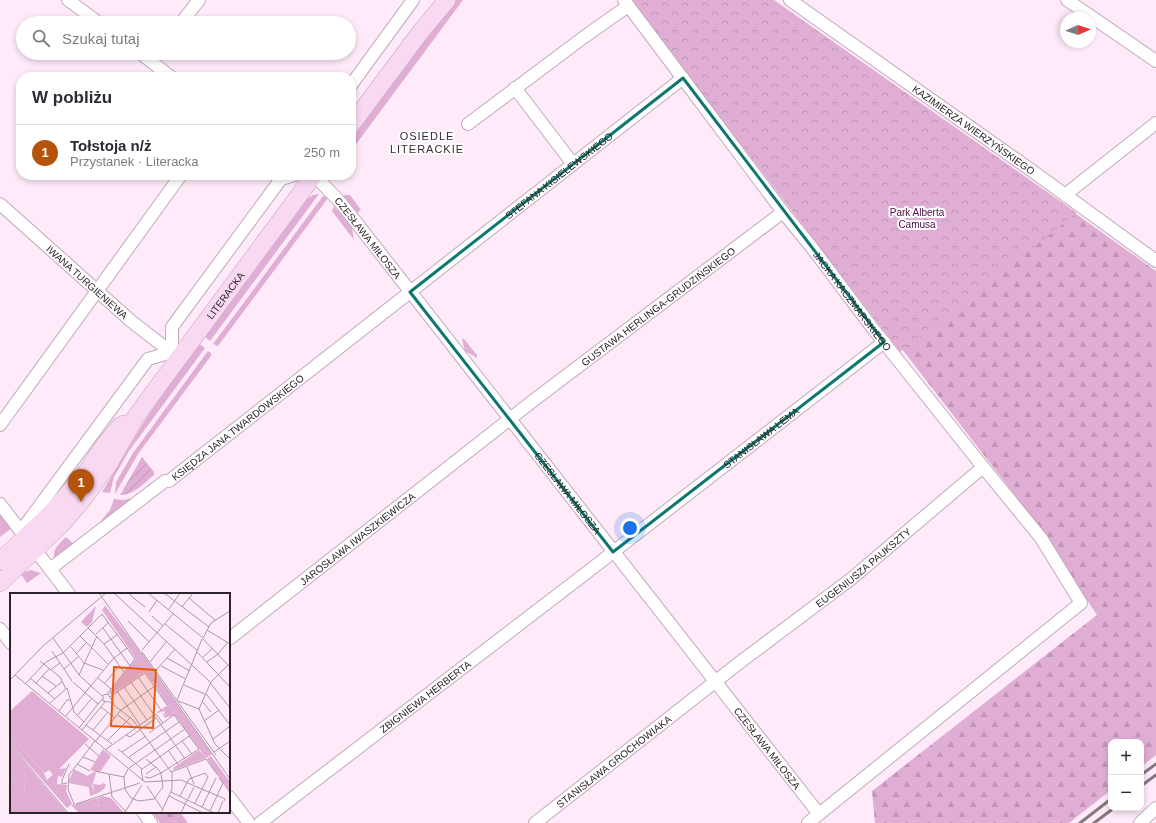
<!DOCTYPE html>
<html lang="pl">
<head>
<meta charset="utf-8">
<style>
	:root { --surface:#fff; --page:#f2f2f3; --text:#2b2b33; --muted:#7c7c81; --line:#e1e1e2; --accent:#b45309 }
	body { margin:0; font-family:Helvetica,sans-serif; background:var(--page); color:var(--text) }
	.controls { position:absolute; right:12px; bottom:12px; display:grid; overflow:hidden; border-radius:8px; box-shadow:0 2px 6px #0003 }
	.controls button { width:36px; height:36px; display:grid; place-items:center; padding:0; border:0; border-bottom:1px solid var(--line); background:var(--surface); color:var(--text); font:20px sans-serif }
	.compass { position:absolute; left:1060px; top:12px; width:36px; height:36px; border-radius:50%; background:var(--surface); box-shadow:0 2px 6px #0003; rotate:87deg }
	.you { position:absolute; left:630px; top:528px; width:14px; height:14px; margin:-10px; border:3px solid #fff; border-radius:50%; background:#1a73e8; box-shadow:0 0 0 6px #1a73e833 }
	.badge { display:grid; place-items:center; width:26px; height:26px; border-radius:50%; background:var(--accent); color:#fff; font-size:13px; font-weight:700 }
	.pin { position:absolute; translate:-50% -33px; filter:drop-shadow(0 1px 2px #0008) }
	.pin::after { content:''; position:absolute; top:21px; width:14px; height:12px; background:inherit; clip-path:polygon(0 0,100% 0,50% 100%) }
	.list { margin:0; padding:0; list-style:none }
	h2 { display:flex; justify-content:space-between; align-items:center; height:52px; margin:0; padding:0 16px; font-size:17px }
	h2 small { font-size:13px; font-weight:400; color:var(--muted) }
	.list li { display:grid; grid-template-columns:26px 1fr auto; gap:12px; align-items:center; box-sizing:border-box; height:56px; padding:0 16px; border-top:1px solid var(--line) }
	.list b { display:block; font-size:15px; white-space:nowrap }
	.list p { margin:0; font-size:13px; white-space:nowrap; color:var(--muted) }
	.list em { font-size:13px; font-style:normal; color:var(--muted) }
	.icon { flex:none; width:22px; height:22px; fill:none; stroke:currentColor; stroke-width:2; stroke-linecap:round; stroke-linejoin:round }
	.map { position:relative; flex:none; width:1156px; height:823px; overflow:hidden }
	.search { position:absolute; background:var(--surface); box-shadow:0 2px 6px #0003; left:16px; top:16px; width:340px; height:44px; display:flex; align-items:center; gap:10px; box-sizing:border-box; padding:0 14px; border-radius:22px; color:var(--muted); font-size:15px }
	.panel { position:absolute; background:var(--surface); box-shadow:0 2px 6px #0003; left:16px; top:72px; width:340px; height:108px; border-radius:16px }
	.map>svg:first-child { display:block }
	.grass { fill:#e0aed4 }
	.forest { fill:url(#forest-firs) }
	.park { fill:url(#park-crowns) }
	.garden { fill:url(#garden-furrows) }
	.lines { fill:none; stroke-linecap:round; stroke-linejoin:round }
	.street-casing { stroke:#c1aabb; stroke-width:14 }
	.secondary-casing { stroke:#c1aabb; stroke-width:18 }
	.street { stroke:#fff; stroke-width:12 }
	.secondary { stroke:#f9d8f2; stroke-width:17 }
	.rail { stroke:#847780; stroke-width:3 }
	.marked { fill:none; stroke:#0f766e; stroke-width:3; stroke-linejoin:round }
	.labels { text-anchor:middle; stroke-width:4; stroke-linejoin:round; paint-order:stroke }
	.street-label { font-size:10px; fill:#2b2329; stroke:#fff }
	.park-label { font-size:10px; fill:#4d0a43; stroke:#fff }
	.neighbourhood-label { font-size:11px; letter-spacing:1px; fill:#392734; stroke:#fff }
	.inset-road { fill:none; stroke:#aa9aa5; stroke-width:1 }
	.view { fill:#e8590c; fill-opacity:0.15; stroke:#e8590c; stroke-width:2 }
	.inset-edge { fill:none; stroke:#2b2329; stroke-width:2 }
</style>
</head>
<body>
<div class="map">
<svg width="1156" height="823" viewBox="0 0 1156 823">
	<defs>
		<pattern id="forest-firs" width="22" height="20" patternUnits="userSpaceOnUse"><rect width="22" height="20" fill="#e0aed4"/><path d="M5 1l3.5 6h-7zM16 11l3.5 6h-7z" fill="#c095b6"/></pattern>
		<pattern id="park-crowns" width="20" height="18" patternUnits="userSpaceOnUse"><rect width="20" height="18" fill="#e0aed4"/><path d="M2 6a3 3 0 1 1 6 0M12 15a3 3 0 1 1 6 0" fill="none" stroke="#c095b6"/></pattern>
		<pattern id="garden-furrows" width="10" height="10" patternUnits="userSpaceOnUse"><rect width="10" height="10" fill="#e0aed4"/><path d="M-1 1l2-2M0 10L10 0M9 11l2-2" fill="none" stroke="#c095b6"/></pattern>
	</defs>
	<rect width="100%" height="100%" fill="#feeaf8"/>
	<path class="grass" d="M 455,0 L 463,0 L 351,151 L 351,140 Z
		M 319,194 L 210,341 L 205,337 L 308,198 L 313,195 Z
		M 343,195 L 350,195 L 361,210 L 357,213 Z
		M 323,196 L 328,198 L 218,346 L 213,344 Z
		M 334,206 L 352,228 L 354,240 L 332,211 Z
		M 462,339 L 464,339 L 477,355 L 477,358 L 465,351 Z
		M 199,344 L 205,348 L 129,451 L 114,477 L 110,493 L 102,492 L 145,420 L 162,395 Z
		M 208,351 L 211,353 L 211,356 L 138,454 L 115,494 L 116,482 L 133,453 Z
		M 157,479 L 160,479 L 91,533 L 110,510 L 114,499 L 123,500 L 133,498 Z
		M 0,513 L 12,528 L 0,537 Z
		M 66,537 L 75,545 L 55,561 C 51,550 59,544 66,537 Z
		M 31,570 L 41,573 L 27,583 L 20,573 Z"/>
	<path class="forest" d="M 1055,199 L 1156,271 L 1156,755 L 1141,767 L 1141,742 L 1111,742 L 1111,790 L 1069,823 L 875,823 L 872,791 L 1097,615 L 1024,507 L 844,274 Z
		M 152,812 L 180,812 L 188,823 L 160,823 Z"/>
	<path class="park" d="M 630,0 L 774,0 L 1077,213 L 900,352 Z"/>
	<path class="garden" d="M 142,457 L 154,472 L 154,475 C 144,483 133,496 120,495 Z"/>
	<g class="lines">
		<defs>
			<g id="street">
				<path d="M 68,0 L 99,23"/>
				<path id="s1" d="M 624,0 L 783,212 L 813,249 L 874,330 L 983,467 L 1041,538 L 1081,603 L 808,823"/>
				<path id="s2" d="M 790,0 L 1031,170 L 1156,261"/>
				<path d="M 1067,0 L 1156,61"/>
				<path d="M 181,23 L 199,0"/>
				<path d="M 140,53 L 171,77"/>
				<path d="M 351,85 L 413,0"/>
				<path d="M 515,88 L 573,164"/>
				<path d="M 468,124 L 584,37 L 628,6"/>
				<path id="s3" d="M 314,175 L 341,203 L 819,814"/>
				<path d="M 1065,195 L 1156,123"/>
				<path id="s4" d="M 0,204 L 131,321 L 176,356"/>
				<path d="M 0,425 L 181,175"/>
				<path d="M 0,504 L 69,594"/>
				<path d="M 21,531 L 148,359 L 172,352 L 172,327 L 281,179 L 294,175"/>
				<path id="s5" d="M 50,569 L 165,481 L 169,481 L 683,78"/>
				<path d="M 0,629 L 11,643"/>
				<path id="s6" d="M 229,639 L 534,400 L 783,212"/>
				<path d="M 229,797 L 249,823"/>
				<path d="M 143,812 L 151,823"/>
				<path id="s7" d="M 260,823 L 590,570 L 884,342"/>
				<path id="s8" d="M 535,823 L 739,663 L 851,579 L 983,467"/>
				<path d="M 1140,823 L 1156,808"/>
			</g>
			<g id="secondary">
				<path d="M 351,125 L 422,30 L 447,0"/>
				<path d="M 0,561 L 52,512 L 85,474 L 103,447 L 120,426 L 124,424"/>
				<path id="s9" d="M 0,583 L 60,526 L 81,502 L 109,464 L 136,416 L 314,175"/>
			</g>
		</defs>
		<use href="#street" class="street-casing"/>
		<use href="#secondary" class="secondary-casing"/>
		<use href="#street" class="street"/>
		<use href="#secondary" class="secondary"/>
		<path class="rail" d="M 1141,775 L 1156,764
			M 1141,786 L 1156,775
			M 1080,823 L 1111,799
			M 1094,823 L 1114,808"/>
	</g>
	<path class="marked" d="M 683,78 L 884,342 L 613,552 L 410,292 Z"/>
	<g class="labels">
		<g class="street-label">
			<text dy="4" stroke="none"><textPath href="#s2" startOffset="225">KAZIMIERZA WIERZYŃSKIEGO</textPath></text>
			<text dy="4" stroke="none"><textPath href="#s5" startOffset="644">STEFANA KISIELEWSKIEGO</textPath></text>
			<text dy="4" stroke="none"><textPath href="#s3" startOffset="83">CZESŁAWA MIŁOSZA</textPath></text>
			<text dy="4" stroke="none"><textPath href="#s4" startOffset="117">IWANA TURGIENIEWA</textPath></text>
			<text dy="4" stroke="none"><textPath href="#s9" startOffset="367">LITERACKA</textPath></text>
			<text dy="4" stroke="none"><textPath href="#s1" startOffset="378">JACKA KACZMARSKIEGO</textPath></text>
			<text dy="4" stroke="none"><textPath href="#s6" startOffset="543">GUSTAWA HERLINGA-GRUDZIŃSKIEGO</textPath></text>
			<text dy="4" stroke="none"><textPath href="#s5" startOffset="236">KSIĘDZA JANA TWARDOWSKIEGO</textPath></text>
			<text dy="4" stroke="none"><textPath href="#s7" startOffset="632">STANISŁAWA LEMA</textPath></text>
			<text dy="4" stroke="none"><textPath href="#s3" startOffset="407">CZESŁAWA MIŁOSZA</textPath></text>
			<text dy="4" stroke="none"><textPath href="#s6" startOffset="163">JAROSŁAWA IWASZKIEWICZA</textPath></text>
			<text dy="4" stroke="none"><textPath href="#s8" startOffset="416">EUGENIUSZA PAUKSZTY</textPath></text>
			<text dy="4" stroke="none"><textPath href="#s7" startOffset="208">ZBIGNIEWA HERBERTA</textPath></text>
			<text dy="4" stroke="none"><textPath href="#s3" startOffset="731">CZESŁAWA MIŁOSZA</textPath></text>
			<text dy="4" stroke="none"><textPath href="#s8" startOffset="100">STANISŁAWA GROCHOWIAKA</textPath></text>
		</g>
		<g class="park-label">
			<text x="917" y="216">Park Alberta<tspan x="917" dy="12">Camusa</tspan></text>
		</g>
		<g class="neighbourhood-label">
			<text x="427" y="140">OSIEDLE<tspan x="427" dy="13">LITERACKIE</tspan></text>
		</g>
	</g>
	<g transform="translate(10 593)">
		<rect width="220" height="220" fill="#feeaf8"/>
		<path d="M 158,112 L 163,120 L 168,117 L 175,125 L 167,125 L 164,122 L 155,125 L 152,120 L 155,122 L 154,118 L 148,120 L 149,124 L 147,119 ZM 189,157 L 196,165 L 164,177 L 163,175 ZM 0,158 L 16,175 L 14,201 L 0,185 ZM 201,163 L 220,189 L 220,201 L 197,166 ZM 84,179 L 86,180 L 82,193 L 84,200 L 88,200 L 80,203 L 77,183 ZM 92,203 L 101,205 L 114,220 L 102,220 L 96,213 L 91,220 L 87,218 L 83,213 L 84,211 L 89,213 L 89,205 Z" fill="#e0aed4"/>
		<path d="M 91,7 L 125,52 L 202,161 L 196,165 L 167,125 L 175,125 L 172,121 L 168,122 L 168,117 L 162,120 L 146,94 L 147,91 L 144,91 L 135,79 L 117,91 L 114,80 L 126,66 L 92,17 L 95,13 ZM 86,13 L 82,29 L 77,34 L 71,29 ZM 0,143 L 33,178 L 37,187 L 49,176 L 56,175 L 52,184 L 48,183 L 47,191 L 57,192 L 56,198 L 62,211 L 57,215 L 0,150 ZM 0,152 L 57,220 L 0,220 L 0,185 L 14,201 L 16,175 L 0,158 ZM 93,156 L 101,163 L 90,179 L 80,177 ZM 64,176 L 79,184 L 79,194 L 58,190 ZM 94,190 L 96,192 L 94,196 L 88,200 L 84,200 L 83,191 L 90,192 ZM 89,205 L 95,205 L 97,208 L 93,211 L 90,208 L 88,213 L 84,211 L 83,213 L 87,218 L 91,220 L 90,215 L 101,210 L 105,215 L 98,215 L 102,220 L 69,220 L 61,212 Z" fill="#e0aed4"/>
		<path d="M 115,79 L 122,88 L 101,102 L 99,100 ZM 0,186 L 14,202 L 14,220 L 0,220 Z" fill="#e0aed4"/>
		<path d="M 22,98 L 79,146 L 43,182 L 39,177 L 35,180 L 0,143 L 0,118 Z" fill="#e0aed4"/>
		<path class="inset-road" d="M 89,0 L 220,186M 104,0 L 198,87 L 220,115M 121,0 L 120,2 L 135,14M 138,0 L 193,45M 154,0 L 199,34M 179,5 L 205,27M 172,14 L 183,0M 159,16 L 170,0M 139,19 L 147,7M 142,23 L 153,33M 118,28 L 139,49M 155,31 L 187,57M 78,35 L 94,51 L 114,79M 93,35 L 120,73M 197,37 L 220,51M 86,41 L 99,29M 70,43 L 98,71M 43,45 L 69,82 L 92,103M 193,45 L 201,30 L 220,18M 193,46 L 220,74M 94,51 L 108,41M 61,54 L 74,70 L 93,77M 132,57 L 164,20M 42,58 L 62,88M 132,59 L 206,162M 187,59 L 220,94M 66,61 L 76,50M 193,64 L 202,56M 157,65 L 180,78M 30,68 L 50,84 L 56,96M 140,69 L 156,49M 197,69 L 208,61 L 218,49M 151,73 L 176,86M 54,76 L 68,64M 40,77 L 50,70M 146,77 L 165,56M 5,82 L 135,189 L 171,187 L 215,206 L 214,208M 69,82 L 87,43M 32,83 L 46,93M 128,84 L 151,117M 20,85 L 45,106M 88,85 L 101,96M 0,87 L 33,53 L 96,0M 63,89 L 88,111M 121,89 L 175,166M 26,90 L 39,76M 95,90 L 109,73M 15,91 L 36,69 L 53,60 L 92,21 L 125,66 L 97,101M 174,92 L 197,102 L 220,132M 114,94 L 137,127M 107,98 L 130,132M 38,100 L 53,88M 100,104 L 135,80 L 157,112M 167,107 L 192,46M 168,108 L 189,116M 192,108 L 201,119M 39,111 L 57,95 L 64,119 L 74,129M 104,111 L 98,101 L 93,102 L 93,108 L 100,109 L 123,127M 91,114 L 105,125M 189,116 L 205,151 L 220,166M 189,116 L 201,89 L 218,72M 111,117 L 145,93M 49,118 L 57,107 L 61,107M 108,122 L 123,134M 144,122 L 146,121 L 153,130M 67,123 L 82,105M 55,124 L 103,66 L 117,55M 123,127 L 162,180 L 162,196 L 151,220M 194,128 L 209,117M 76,132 L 102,151M 69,135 L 92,106M 72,137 L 95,109M 83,137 L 98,119M 139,140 L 164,122 L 180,143M 116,142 L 120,144 L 146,125M 203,146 L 220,133M 98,147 L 120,125M 172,148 L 182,161M 85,149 L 111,117M 0,151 L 58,220M 75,151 L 89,163M 108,156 L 131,175 L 133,188M 95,157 L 144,122M 158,157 L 168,171M 112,159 L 136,143M 204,159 L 220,148M 73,164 L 85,169M 119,164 L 169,129M 67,171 L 80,178M 177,174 L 184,191M 119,175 L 175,136M 118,176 L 114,184 L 115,196 L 121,205 L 129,208 L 144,206 L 153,194 L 151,180 L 140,185 L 135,184M 132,176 L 141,170 L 179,143 L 189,156 L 151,180 L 147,175 L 143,172 L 141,170 L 136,166M 84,178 L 114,184M 161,179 L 196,166 L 207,181M 99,181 L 102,204 L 117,220M 136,181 L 146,174M 57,190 L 52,191 L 52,187 L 59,171M 137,193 L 153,217M 161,199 L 204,220M 159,203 L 193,220M 170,203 L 179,186 L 195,180 L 198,184 L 185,210M 178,206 L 184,194M 64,211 L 58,196 L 59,182 L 85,148M 66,211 L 130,190M 192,214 L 206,185M 200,218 L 213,190 L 209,185M 115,219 L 132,192M 171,220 L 177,207M 208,220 L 213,208"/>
		<path class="view" d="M 104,74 L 146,77 L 143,135 L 101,133 Z"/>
		<rect width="220" height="220" class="inset-edge"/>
	</g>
</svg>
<div class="controls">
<button>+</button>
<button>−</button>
</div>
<svg class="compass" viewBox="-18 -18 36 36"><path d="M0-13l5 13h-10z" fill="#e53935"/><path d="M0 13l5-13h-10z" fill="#7c7c81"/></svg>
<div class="you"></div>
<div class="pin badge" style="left:81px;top:502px">1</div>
<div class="search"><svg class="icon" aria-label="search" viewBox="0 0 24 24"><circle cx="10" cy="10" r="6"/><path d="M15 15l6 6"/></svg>Szukaj tutaj</div>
<section class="panel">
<h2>W pobliżu<small></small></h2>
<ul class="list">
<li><span class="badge">1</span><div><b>Tołstoja n/ż</b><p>Przystanek · Literacka</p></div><em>250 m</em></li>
</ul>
</section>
</div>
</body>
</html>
